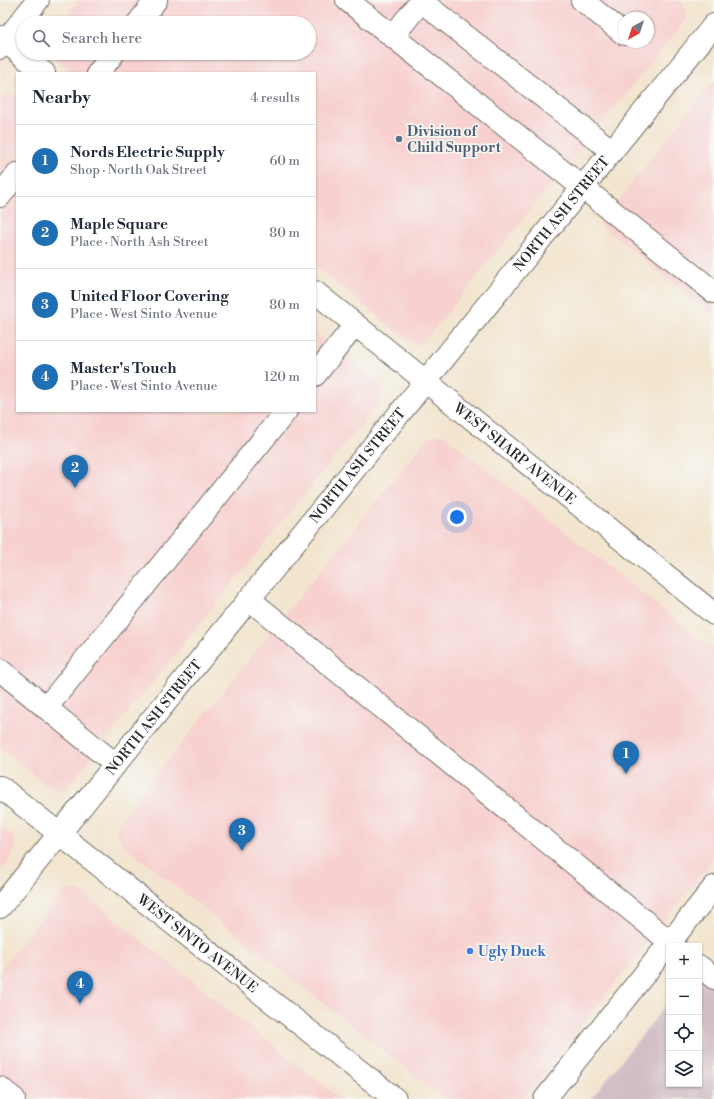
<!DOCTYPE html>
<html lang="en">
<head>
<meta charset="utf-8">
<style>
	:root { --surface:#fff; --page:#f2f2f3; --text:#1f2937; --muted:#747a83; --line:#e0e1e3; --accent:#1f6fb2 }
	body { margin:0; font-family:"Libre Bodoni",serif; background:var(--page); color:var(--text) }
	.controls { position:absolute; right:12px; bottom:12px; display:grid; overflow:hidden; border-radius:0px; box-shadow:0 1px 3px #0004 }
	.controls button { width:36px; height:36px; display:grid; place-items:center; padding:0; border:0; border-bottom:1px solid var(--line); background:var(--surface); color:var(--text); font:20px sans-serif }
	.compass { position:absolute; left:618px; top:12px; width:36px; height:36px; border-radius:50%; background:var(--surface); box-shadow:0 1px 3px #0004; rotate:219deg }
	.you { position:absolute; left:457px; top:517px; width:14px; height:14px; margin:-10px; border:3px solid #fff; border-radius:50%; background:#1a73e8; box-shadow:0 0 0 6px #1a73e833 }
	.badge { display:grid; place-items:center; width:26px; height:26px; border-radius:50%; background:var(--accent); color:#fff; font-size:13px; font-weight:700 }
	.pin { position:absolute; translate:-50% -33px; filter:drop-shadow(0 1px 2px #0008) }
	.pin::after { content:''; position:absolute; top:21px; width:14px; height:12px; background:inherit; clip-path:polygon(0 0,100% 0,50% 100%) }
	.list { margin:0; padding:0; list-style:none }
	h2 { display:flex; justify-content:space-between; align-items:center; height:52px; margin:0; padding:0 16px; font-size:17px }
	h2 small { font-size:13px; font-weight:400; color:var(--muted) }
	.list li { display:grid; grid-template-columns:26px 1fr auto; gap:12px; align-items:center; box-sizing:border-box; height:72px; padding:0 16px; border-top:1px solid var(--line) }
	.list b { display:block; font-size:15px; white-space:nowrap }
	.list p { margin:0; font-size:13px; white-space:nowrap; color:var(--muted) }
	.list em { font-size:13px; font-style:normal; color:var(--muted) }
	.icon { flex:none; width:22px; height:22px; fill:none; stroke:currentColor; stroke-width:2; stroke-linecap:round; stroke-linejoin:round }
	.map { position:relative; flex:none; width:714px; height:1099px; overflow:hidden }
	.search { position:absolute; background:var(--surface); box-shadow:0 1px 3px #0004; left:16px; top:16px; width:300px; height:44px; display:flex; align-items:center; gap:10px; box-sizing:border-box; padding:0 14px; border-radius:22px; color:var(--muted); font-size:15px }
	.panel { position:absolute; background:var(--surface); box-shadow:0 1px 3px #0004; left:16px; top:72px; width:300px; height:340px; border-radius:0px }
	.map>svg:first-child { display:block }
	.built { fill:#f7d0cf; fill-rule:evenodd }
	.industrial { fill:#d2bec5 }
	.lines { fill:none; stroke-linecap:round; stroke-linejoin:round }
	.minor-casing { stroke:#716c64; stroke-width:24 }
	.major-casing { stroke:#716c64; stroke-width:24 }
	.minor { stroke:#fff; stroke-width:22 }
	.major { stroke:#fff; stroke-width:22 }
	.service-dot { fill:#5c6f8a; stroke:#f6f6f2; stroke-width:1.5 }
	.shop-dot { fill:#3f7fe0; stroke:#f6f6f2; stroke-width:1.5 }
	.labels { text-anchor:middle; stroke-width:3.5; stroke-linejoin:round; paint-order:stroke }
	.service-label { font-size:14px; font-weight:bold; fill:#4e5e75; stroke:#f6f6f2; text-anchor:start }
	.street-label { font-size:14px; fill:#2b2b2b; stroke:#f6f6f2 }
	.shop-label { font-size:14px; font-weight:bold; fill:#366cbe; stroke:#f6f6f2; text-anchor:start }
</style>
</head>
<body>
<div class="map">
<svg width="714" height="1099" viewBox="0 0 714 1099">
	<rect width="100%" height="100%" fill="#f6f6f2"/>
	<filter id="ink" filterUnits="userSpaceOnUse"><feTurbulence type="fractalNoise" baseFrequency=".025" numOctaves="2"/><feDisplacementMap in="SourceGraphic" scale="8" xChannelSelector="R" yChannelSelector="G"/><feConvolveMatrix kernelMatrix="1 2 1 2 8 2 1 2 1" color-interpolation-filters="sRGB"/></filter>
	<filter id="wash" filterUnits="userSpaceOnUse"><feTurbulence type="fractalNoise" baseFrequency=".012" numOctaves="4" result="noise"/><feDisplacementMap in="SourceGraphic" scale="16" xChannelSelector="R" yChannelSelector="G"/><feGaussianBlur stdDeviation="0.9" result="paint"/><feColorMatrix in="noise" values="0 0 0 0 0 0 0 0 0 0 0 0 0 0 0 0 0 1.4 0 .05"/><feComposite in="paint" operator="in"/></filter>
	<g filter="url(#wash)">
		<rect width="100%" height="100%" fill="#f3e5cf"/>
		<path class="built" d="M 79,0 L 678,0 L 684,4 L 686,12 L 686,20 L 424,341 L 420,344 L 416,344 L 406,339 L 315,266 L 315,73 L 73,73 L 60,62 L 53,53 L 309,53 L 309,23 L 60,23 ZM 624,18 L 648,18 L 648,42 L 624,42 Z
			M 714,80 L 714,316 L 599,224 Z
			M 9,94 L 17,95 L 17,411 L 315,411 L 315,332 L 378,383 L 381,388 L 381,396 L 379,402 L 68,787 L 63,790 L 55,789 L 49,787 L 0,747 L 0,100 L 3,97 Z
			M 435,435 L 444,435 L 714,651 L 714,859 L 523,1099 L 445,1099 L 123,845 L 118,837 L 117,830 L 119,821 L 425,441 L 429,437 Z
			M 0,826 L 13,836 L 15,844 L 13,852 L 9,860 L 0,872 Z
			M 71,890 L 79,890 L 340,1099 L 0,1099 L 0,969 L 59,896 L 65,891 Z"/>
		<path class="industrial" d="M 699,974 L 714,986 L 714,1099 L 591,1099 L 669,1001 L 669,1084 L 699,1084 Z"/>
	</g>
	<g filter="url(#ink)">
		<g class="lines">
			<defs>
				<g id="minor">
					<path d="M 347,0 L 714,292"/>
					<path d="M 582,0 L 624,34"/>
					<path d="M 421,1 L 612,151"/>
					<path d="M 138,23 L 156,0"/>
					<path d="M 393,36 L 422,0"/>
					<path d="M 0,37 L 44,73"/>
					<path d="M 98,73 L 114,53"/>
					<path d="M 0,196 L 17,174"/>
					<path id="s1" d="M 315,292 L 714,614"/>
					<path d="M 315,375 L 355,325"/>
					<path d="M 249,599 L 675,946"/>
					<path d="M 0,670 L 115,764"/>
					<path d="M 46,708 L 286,411"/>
					<path id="s2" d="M 0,787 L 395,1099"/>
					<path d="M 699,966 L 714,978"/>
					<path d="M 0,1088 L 14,1099"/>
					<path d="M 545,1099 L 714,887"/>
				</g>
				<g id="major">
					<path d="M 0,48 L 38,0"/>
					<path id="s3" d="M 0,907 L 714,25"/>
				</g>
			</defs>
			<use href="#minor" class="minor-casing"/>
			<use href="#major" class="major-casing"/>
			<use href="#minor" class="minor"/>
			<use href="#major" class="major"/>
		</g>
	</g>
	<circle class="service-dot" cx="399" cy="139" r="4"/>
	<circle class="shop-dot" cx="470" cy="951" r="4"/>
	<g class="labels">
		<g class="service-label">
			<text x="407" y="136">Division of<tspan x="407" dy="16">Child Support</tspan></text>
		</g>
		<g class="street-label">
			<text dy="5" stroke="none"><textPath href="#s3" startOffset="892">NORTH ASH STREET</textPath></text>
			<text dy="5" stroke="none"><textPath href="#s1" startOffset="257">WEST SHARP AVENUE</textPath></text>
			<text dy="5" stroke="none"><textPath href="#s3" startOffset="568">NORTH ASH STREET</textPath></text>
			<text dy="5" stroke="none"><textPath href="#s3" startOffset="244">NORTH ASH STREET</textPath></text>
			<text dy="5" stroke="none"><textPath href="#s2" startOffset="252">WEST SINTO AVENUE</textPath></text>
		</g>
		<g class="shop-label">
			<text x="478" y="956">Ugly Duck</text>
		</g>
	</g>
</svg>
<div class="controls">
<button>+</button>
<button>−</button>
<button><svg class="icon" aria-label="locate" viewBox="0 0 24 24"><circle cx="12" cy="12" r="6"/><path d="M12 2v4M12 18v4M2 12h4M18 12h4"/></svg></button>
<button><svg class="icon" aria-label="layers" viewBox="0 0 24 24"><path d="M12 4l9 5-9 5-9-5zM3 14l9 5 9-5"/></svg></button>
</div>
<svg class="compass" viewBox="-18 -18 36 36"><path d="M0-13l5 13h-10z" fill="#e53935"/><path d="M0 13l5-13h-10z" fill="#747a83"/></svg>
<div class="you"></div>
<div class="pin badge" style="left:626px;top:774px">1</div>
<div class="pin badge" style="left:75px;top:488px">2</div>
<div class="pin badge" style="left:242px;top:851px">3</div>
<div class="pin badge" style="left:80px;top:1004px">4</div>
<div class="search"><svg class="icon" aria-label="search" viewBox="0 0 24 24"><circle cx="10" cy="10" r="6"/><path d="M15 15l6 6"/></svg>Search here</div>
<section class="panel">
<h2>Nearby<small>4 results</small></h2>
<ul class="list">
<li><span class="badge">1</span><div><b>Nords Electric Supply</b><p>Shop · North Oak Street</p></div><em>60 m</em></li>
<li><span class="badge">2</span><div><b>Maple Square</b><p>Place · North Ash Street</p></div><em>80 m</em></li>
<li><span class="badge">3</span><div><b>United Floor Covering</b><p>Place · West Sinto Avenue</p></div><em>80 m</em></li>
<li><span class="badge">4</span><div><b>Master's Touch</b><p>Place · West Sinto Avenue</p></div><em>120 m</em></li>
</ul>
</section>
</div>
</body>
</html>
